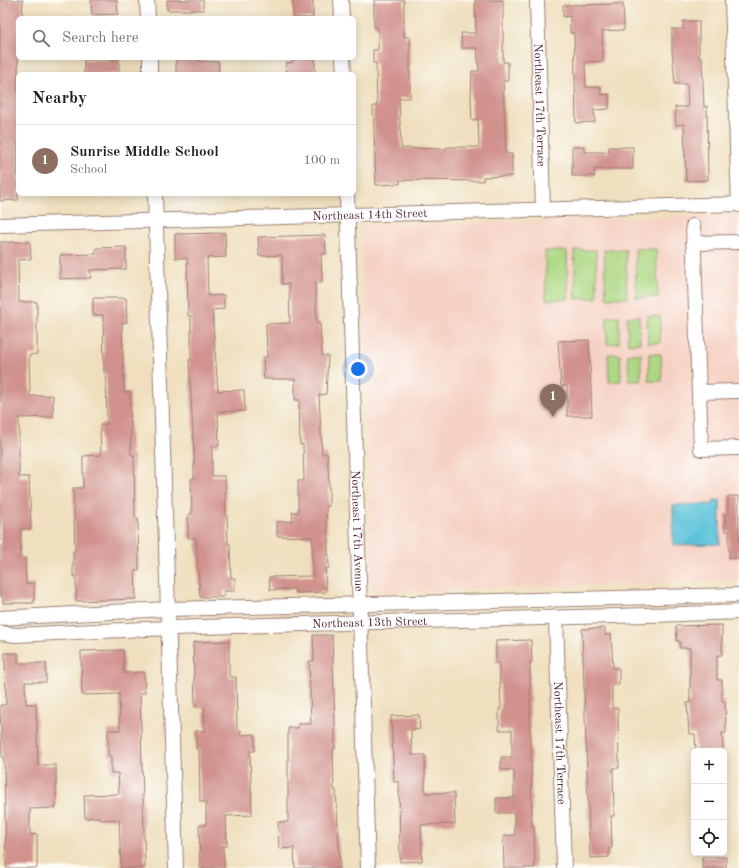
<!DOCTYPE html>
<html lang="en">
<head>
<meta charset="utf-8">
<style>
	:root { --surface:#fff; --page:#f6f6f6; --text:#222; --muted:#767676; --line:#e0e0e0; --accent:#d93025 }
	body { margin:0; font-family:"Old Standard TT",serif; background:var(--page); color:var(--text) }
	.controls { position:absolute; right:12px; bottom:12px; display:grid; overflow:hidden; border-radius:6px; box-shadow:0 2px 10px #0003 }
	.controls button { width:36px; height:36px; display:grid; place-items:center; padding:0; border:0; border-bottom:1px solid var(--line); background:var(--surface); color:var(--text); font:20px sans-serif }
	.you { position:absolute; left:358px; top:369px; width:14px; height:14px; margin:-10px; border:3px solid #fff; border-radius:50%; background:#1a73e8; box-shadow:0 0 0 6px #1a73e833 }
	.badge { display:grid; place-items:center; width:26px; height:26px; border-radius:50%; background:var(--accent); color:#fff; font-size:13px; font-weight:700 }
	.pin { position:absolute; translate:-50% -33px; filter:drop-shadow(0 1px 2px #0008) }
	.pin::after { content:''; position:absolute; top:21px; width:14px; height:12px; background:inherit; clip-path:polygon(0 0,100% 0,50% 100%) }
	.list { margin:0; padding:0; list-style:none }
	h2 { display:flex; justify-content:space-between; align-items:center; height:52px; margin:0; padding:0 16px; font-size:17px }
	h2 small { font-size:13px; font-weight:400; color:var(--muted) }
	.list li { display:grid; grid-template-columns:26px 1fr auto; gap:12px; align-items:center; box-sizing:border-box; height:72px; padding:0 16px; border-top:1px solid var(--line) }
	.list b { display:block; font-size:15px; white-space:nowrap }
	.list p { margin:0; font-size:13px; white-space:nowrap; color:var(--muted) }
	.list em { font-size:13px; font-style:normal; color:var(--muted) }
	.icon { flex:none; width:22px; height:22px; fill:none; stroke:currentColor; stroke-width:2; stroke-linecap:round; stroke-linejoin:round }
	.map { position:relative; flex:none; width:739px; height:868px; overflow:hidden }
	.search { position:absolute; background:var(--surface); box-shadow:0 2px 10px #0003; left:16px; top:16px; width:340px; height:44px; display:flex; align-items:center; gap:10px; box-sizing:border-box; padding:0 14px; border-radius:6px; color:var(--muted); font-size:15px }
	.panel { position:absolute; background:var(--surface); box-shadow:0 2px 10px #0003; left:16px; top:72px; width:340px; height:124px; border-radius:6px }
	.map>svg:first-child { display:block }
	.built { fill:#f6d2c4 }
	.green { fill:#add883; stroke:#7c7c57 }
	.water { fill:#5cc2d9; stroke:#537082 }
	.building { fill:#d1928e }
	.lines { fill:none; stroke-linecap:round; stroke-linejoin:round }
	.minor-casing { stroke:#9c7f74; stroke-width:16 }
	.minor { stroke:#fff; stroke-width:14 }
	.labels { text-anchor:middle; stroke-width:3; stroke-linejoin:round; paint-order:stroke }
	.street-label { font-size:12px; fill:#4a1f2b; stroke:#fdfcf7 }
</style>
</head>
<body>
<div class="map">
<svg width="739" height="868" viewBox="0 0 739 868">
	<rect width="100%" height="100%" fill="#fdfcf7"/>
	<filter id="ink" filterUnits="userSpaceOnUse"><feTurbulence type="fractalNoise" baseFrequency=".025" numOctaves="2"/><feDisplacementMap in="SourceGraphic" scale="8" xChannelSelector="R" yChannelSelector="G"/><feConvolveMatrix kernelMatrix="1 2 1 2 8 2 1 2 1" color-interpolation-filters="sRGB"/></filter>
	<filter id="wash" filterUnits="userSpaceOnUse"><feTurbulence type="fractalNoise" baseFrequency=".012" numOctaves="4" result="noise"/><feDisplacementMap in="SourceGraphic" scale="16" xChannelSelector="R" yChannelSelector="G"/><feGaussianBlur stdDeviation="0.9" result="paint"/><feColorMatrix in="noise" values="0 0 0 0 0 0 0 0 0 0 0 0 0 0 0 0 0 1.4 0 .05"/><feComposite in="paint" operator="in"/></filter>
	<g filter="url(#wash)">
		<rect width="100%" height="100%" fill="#efdfbe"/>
		<path class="built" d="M 739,215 L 739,580 L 389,592 L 373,589 L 361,226 Z"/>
		<path class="green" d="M 635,249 L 656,249 L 658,297 L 636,298 Z
			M 574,250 L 596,250 L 597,298 L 576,299 Z
			M 604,250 L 626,250 L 627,298 L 606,298 Z
			M 545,251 L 567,251 L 568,299 L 546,300 Z
			M 619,316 L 619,343 L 607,344 L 607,317 Z
			M 639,316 L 640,343 L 628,344 L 627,317 Z
			M 647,316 L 660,316 L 660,343 L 648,343 Z
			M 608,354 L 620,354 L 621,381 L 609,382 Z
			M 628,354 L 641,354 L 641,381 L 629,381 Z
			M 649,354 L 661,354 L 662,381 L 649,381 Z"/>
		<path class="water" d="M 714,500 L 720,500 L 720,544 L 673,545 L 673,505 L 714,504 Z"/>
		<g id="blocks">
			<path class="building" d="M 0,0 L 23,0 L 22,18 L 18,18 L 18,200 L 0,201 Z
				M 91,0 L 117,0 L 118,14 L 92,15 Z
				M 167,0 L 203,0 L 203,10 L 167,10 Z
				M 293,0 L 313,0 L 313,18 L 293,18 Z
				M 374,0 L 404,0 L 404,37 L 410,37 L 410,98 L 399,98 L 401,148 L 447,149 L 447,147 L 479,147 L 478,119 L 472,120 L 471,100 L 472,71 L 479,71 L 477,48 L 462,48 L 461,33 L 476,33 L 475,0 L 503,0 L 503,62 L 508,62 L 508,81 L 503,81 L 506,154 L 512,154 L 512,176 L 483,177 L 483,181 L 400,180 L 400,184 L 376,185 L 373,106 L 377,106 L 376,63 L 373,63 L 373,50 L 378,50 L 378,27 L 374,27 Z
				M 623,4 L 624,30 L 602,31 L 603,61 L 585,62 L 586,87 L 601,87 L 601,95 L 609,94 L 609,109 L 594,110 L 595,122 L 576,123 L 574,33 L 570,33 L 570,16 L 563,17 L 563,5 Z
				M 683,21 L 699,21 L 699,58 L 702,58 L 704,107 L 707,106 L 708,180 L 686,181 L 684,124 L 676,125 L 675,107 L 688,107 L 687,84 L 675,84 L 672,50 L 672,29 L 683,29 Z
				M 176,58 L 198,58 L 198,61 L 219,62 L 218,74 L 176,74 Z
				M 293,58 L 315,58 L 315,74 L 287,74 L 286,63 L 293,62 Z
				M 119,59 L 119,74 L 84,74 L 84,60 Z
				M 584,146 L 584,152 L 609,152 L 609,147 L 633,147 L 633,169 L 594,169 L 595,176 L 572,176 L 572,147 Z
				M 225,233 L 226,257 L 207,258 L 208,296 L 224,295 L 224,309 L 212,310 L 218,391 L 244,390 L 245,411 L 218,412 L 219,446 L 212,446 L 212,476 L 225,476 L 226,515 L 227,515 L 228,544 L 230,544 L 231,578 L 235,578 L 235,591 L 224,591 L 224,597 L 200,597 L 196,538 L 188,538 L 188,514 L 192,514 L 191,479 L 194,479 L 194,455 L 189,360 L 191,360 L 191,316 L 188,316 L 187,258 L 175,258 L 175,234 Z
				M 325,235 L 326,254 L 321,254 L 322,283 L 315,283 L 317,322 L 320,322 L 322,356 L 328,356 L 326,394 L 319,395 L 322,454 L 327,453 L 329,480 L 329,506 L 326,506 L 329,568 L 325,569 L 326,592 L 295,593 L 295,589 L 270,590 L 269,577 L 313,576 L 312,537 L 277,536 L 277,522 L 293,521 L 292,512 L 298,512 L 298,481 L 304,481 L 303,444 L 300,445 L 299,400 L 295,400 L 295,379 L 264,379 L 263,357 L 267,357 L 266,324 L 290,323 L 289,284 L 282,284 L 282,255 L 259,256 L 258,237 Z
				M 0,242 L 30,242 L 31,259 L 18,260 L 19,302 L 37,302 L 37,354 L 29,355 L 30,396 L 53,395 L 53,417 L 19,418 L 19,477 L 29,477 L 31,529 L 21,529 L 20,558 L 25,558 L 26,584 L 34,583 L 34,603 L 3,603 L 3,596 L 0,596 Z
				M 126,247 L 126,269 L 90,270 L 91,278 L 60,279 L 60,255 L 96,254 L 96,248 Z
				M 93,298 L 126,298 L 127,322 L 122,323 L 124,392 L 130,392 L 131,455 L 134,455 L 135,518 L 138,518 L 139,570 L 135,570 L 136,599 L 76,601 L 76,576 L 73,576 L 73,551 L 75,551 L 73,488 L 83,488 L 83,456 L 101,455 L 100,425 L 107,424 L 106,373 L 104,373 L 103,315 L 93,315 Z
				M 589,340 L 592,416 L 567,416 L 567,386 L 561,386 L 558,341 Z
				M 728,496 L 739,496 L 739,558 L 729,558 L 729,531 L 725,531 L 725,514 L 728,514 Z
				M 722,625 L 722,655 L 717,655 L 717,680 L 722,680 L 722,701 L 725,701 L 726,733 L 722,733 L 723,751 L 696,751 L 695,734 L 689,734 L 687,703 L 690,703 L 690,648 L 680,648 L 680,641 L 677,641 L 676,626 Z
				M 605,628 L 605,635 L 611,634 L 613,668 L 619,668 L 619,685 L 612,685 L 612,708 L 618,708 L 619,768 L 613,768 L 614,816 L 611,816 L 612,848 L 609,848 L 609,857 L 590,858 L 582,629 Z
				M 313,635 L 332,635 L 335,724 L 335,749 L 333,749 L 334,790 L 336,790 L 340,868 L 295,868 L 294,848 L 279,849 L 278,822 L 288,822 L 288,728 L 298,728 L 298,724 L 311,724 L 309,661 L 314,661 Z
				M 531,640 L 532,662 L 530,662 L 530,748 L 531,748 L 532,827 L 534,827 L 535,868 L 504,868 L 503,836 L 515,835 L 514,813 L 496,813 L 496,798 L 514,798 L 514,770 L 501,770 L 501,757 L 512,757 L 512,730 L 499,730 L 499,709 L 501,709 L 499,663 L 496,663 L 496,641 Z
				M 229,641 L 229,677 L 236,677 L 237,730 L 241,730 L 241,735 L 255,734 L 255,751 L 250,751 L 252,815 L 226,816 L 227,846 L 223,846 L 224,868 L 200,868 L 199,825 L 206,825 L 206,802 L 200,802 L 199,749 L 196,749 L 196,731 L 205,731 L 204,707 L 195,707 L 193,642 Z
				M 123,650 L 124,673 L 144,672 L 145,693 L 140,693 L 145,868 L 121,868 L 119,819 L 100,820 L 100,817 L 85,818 L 84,795 L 119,794 L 118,773 L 111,773 L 111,756 L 108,756 L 108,730 L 120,730 L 119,694 L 82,695 L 81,651 Z
				M 5,653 L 18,653 L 18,663 L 46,663 L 46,682 L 25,682 L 26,704 L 36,704 L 38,765 L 56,765 L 56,808 L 30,809 L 30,835 L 37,834 L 37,868 L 6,868 L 4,758 L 2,758 L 0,710 L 0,705 L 6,705 Z
				M 419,715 L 420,729 L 411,730 L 412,755 L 425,755 L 425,793 L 454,793 L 455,824 L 421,825 L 422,861 L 400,862 L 399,782 L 394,782 L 391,716 Z
				M 702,857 L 726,857 L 726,868 L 702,868 Z"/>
		</g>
	</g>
	<g filter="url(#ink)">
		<use href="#blocks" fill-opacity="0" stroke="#9c7f74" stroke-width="1"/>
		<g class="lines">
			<defs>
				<g id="minor">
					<path d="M 147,0 L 148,18"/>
					<path d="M 341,0 L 342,18"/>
					<path id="s1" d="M 537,0 L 543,210"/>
					<path d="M 732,0 L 739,205"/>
					<path d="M 150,58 L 150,74"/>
					<path d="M 343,58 L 344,74"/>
					<path d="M 155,194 L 176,868"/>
					<path id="s2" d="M 347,194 L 368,868"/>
					<path id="s3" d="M 0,225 L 739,204"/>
					<path d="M 693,226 L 701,449 L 739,448"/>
					<path d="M 693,243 L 739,242"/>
					<path d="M 699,392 L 739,391"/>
					<path d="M 0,618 L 167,609 L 739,595"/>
					<path id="s4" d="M 556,619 L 564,868"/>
					<path id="s5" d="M 0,633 L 16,635 C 257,622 498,621 739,612"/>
				</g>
			</defs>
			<use href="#minor" class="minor-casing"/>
			<use href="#minor" class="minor"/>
		</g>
	</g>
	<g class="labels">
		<g class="street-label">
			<text dy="4" stroke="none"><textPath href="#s1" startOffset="105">Northeast 17th Terrace</textPath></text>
			<text dy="4" stroke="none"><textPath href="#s3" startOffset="370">Northeast 14th Street</textPath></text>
			<text dy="4" stroke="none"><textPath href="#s2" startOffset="337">Northeast 17th Avenue</textPath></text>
			<text dy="4" stroke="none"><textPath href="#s5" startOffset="370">Northeast 13th Street</textPath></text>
			<text dy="4" stroke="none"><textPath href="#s4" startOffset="124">Northeast 17th Terrace</textPath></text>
		</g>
	</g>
</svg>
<div class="controls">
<button>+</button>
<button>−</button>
<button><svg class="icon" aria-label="locate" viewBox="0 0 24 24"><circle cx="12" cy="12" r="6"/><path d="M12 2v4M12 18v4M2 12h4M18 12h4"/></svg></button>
</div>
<div class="you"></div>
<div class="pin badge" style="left:553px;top:417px;background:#8d6e63">1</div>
<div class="search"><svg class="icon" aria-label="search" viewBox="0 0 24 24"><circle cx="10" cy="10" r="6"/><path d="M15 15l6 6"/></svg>Search here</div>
<section class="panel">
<h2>Nearby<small></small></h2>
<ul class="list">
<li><span class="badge" style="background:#8d6e63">1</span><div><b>Sunrise Middle School</b><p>School</p></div><em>100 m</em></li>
</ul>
</section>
</div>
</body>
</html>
